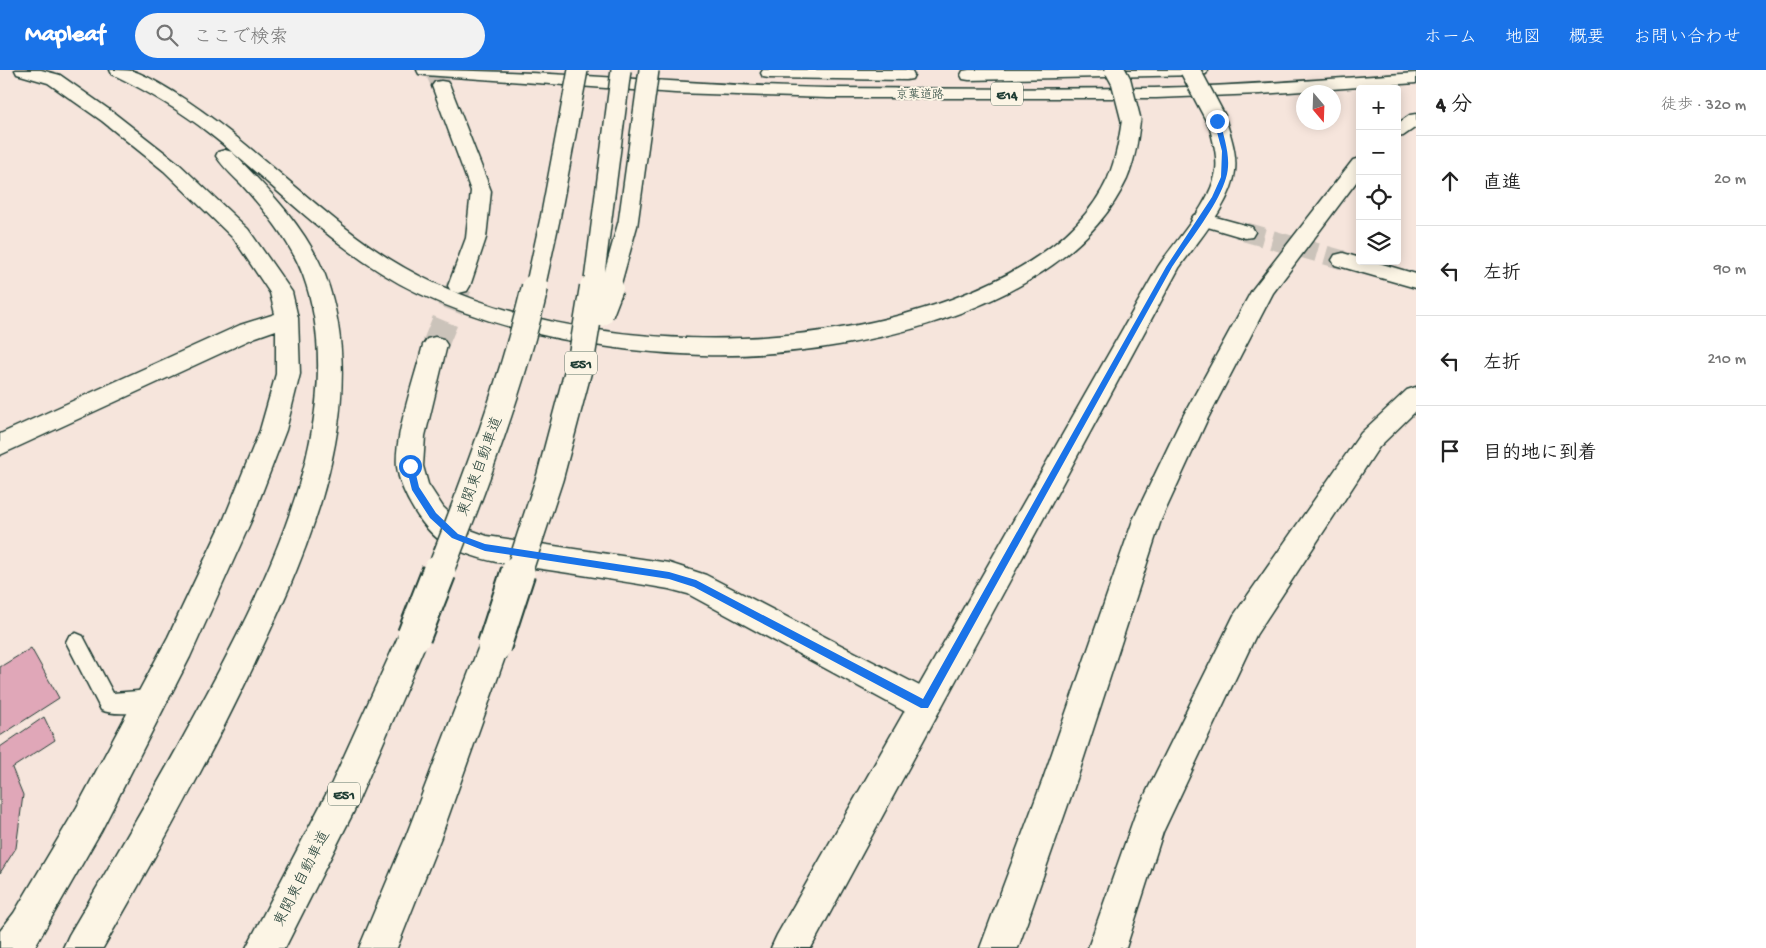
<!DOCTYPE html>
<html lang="ja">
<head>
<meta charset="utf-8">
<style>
	:root { --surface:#fff; --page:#f2f2f2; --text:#222; --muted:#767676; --line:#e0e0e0; --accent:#1a73e8 }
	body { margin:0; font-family:"Gochi Hand","Klee One",sans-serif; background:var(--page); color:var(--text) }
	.controls { position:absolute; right:15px; top:15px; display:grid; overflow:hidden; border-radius:5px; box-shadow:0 2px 12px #0003 }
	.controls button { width:45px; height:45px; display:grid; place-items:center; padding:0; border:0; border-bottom:1px solid var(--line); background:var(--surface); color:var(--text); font:25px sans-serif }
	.compass { position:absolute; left:1296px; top:15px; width:45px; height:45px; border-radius:50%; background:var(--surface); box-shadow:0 2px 12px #0003; rotate:161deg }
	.stop { position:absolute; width:15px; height:15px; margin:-11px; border:4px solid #1a73e8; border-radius:50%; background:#fff }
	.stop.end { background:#1a73e8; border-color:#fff; box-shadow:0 1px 5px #0008 }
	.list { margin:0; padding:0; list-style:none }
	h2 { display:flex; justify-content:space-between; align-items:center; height:65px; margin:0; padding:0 20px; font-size:21px }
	h2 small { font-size:16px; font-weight:400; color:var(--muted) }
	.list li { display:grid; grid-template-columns:32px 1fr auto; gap:15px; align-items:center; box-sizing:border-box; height:90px; padding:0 20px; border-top:1px solid var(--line) }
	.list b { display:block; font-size:19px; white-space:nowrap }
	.list em { font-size:16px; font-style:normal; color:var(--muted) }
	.icon { flex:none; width:28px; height:28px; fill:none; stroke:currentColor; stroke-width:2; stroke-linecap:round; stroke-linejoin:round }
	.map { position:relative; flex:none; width:1416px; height:878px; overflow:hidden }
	header { display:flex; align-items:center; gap:30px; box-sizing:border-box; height:70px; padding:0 25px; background:var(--accent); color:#fff }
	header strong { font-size:24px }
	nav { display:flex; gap:28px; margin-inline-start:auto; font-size:18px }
	.search { width:350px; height:45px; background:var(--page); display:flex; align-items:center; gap:12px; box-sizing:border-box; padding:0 18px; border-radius:28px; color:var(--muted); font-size:19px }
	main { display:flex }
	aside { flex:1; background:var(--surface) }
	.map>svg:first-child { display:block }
	.building { fill:#e0a7b8; stroke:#1f3d34 }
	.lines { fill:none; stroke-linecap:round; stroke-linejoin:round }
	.minor-tunnel-far1 { stroke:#cbc3ba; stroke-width:19; stroke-dasharray:19 9; stroke-linecap:butt }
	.minor-tunnel { stroke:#cbc3ba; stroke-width:26; stroke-dasharray:26 12; stroke-linecap:butt }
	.service-casing { stroke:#1f3d34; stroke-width:3 }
	.minor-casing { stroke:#1f3d34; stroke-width:3 }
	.tertiary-casing { stroke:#1f3d34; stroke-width:3 }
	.motorway-casing { stroke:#1f3d34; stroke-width:3 }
	.service { fill:#fcf5e5; fill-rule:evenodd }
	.minor { fill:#fcf5e5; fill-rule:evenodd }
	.tertiary { fill:#fcf5e5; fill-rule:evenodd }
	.motorway { fill:#fcf5e5; fill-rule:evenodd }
	.tertiary-bridge-casing { stroke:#1f3d34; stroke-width:22; stroke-linecap:butt }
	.motorway-bridge-far2-casing { stroke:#1f3d34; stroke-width:22; stroke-linecap:butt }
	.motorway-bridge-far1-casing { stroke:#1f3d34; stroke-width:29; stroke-linecap:butt }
	.motorway-bridge-casing { stroke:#1f3d34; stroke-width:37; stroke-linecap:butt }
	.tertiary-bridge { stroke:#fcf5e5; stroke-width:19 }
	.motorway-bridge-far2 { stroke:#fcf5e5; stroke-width:19 }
	.motorway-bridge-far1 { stroke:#fcf5e5; stroke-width:26 }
	.motorway-bridge { stroke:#fcf5e5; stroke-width:33 }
	.route { fill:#1a73e8 }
	.labels { text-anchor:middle; stroke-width:4; stroke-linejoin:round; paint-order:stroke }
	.far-street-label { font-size:12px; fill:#1f3d34; stroke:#fcf5e5 }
	.shield { fill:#fcf5e5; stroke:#617469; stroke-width:1 }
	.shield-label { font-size:14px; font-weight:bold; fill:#1f3d34 }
	.street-label { font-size:15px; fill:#1f3d34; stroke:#fcf5e5 }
</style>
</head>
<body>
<header>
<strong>Mapleaf</strong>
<div class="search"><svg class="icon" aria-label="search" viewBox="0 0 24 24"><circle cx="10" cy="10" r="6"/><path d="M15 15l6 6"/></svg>ここで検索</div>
<nav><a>ホーム</a><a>地図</a><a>概要</a><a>お問い合わせ</a></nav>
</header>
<main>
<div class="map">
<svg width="1416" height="878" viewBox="0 0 1416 878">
	<rect width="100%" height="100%" fill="#f6e5dc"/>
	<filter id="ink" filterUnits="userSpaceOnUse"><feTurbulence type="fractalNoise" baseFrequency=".02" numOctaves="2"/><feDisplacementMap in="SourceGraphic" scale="10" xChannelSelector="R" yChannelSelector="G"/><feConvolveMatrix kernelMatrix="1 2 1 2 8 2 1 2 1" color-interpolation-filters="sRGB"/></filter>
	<g filter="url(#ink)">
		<path class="building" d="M 31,578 L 59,628 L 0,666 L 0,597 Z
			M 44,647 L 55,670 L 12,698 L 23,725 L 16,778 L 0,803 L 0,677 Z"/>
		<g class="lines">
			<path class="minor-tunnel-far1" d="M 434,0 L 441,16
				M 1245,162 L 1343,190
				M 458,218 L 459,216"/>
			<path class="minor-tunnel" d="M 435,275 L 459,217"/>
			<defs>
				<path id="service" d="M 76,563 L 83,566 L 113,623 L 150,620 L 157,623 L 160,630 L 157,637 C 143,643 115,646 101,640 L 66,572 L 69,566 Z"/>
				<path id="minor" d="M 15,0 L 41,0 L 60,5 L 114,43 L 178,93 L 248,159 L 292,222 L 298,248 L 300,304 L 286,360 L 252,449 L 190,587 L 101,761 L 34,878 L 0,878 L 0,861 L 14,843 L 77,737 L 168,567 L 224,449 L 260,360 L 276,304 L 276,260 L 256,267 L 0,385 L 0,364 L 240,255 L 275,244 L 270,223 L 234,169 L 164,101 L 102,51 L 48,13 L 17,4 Z
					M 441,11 L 447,12 L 450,16 L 491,121 L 486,168 L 470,216 L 467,221 L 459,223 L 451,221 L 448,216 L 466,168 L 471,121 L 432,16 L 435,12 Z
					M 1201,143 L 1252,157 L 1255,162 L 1252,167 L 1245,168 L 1194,153 L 1191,149 L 1194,145 Z
					M 1343,183 L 1360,188 L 1360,191 L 1372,191 L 1416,204 L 1416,218 L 1335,195 L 1332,190 L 1335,185 Z
					M 435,267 L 443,269 L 447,275 L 425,366 L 423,396 L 428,414 L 443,437 L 465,458 L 487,466 L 669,493 L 706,505 L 935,624 L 940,635 L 935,646 L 924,650 L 913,646 L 688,524 L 669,519 C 629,512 589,506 549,500 C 514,495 478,492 447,475 C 424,463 400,422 397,397 C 394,366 415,307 423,275 L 427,269 Z"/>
				<path id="tertiary" d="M 1217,46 L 1223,47 L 1226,51 C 1231,67 1237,84 1235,101 C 1232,133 1197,172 1179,198 L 811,878 L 771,878 L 777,865 L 1158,197 C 1176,169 1211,134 1216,101 C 1218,84 1212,67 1208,51 L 1211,47 Z"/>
				<path id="motorway" d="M 110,0 C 117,0 126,0 133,1 C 148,6 162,15 175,23 C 236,61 287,112 343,156 C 371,178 401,198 434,213 C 585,282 797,286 952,229 C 1013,206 1080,170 1108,108 C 1116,89 1119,70 1122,50 L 1125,46 L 1131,45 L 1137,46 L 1140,50 C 1138,70 1135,90 1127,109 C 1063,246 838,289 702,285 C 607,282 505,264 418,223 C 338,185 279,118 210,64 C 180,40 147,21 112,4 Z
					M 417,0 C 554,0 691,16 828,18 C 937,19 1046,19 1155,18 C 1242,16 1329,9 1416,3 L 1416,13 L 1260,24 L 1156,28 L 828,28 L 675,23 L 425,5 L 419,4 Z
					M 763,0 L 906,0 L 912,1 L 914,5 L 912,9 L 906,10 L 769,8 L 763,7 L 761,3 Z
					M 969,0 L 1208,0 L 1206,4 L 1200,5 L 969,10 L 963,9 L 961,5 L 963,1 Z
					M 1416,44 L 1416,57 L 1403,66 L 1397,67 L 1397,54 L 1410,45 Z
					M 225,80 L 232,82 C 267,118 306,157 325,205 C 376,342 301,498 242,620 C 199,708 152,793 103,878 L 63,878 L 69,865 C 113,790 158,715 199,638 C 265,516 354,345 303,205 C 290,171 266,142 242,115 C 233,106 223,97 216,86 L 218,82 Z
					M 1360,88 L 1360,107 L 1273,223 L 1208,348 L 1161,450 L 1077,709 L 1018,878 L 980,878 L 1043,709 L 1133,450 L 1182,348 L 1252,220 L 1353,90 Z
					M 1416,317 L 1416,341 L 1379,377 L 1256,565 L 1163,762 L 1126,878 L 1088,878 L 1135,745 L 1234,545 L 1361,363 L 1407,320 Z
					M 414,552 L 425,556 L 429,566 L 354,741 L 285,878 L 246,878 L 330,717 L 403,556 Z
					M 494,562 L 505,566 L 509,576 L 441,767 L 397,878 L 359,878 L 406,766 L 479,576 L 483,566 Z"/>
			</defs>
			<use href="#service" class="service-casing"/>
			<use href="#minor" class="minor-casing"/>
			<use href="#tertiary" class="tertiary-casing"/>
			<use href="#motorway" class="motorway-casing"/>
			<use href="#service" class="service"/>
			<use href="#minor" class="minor"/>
			<use href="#tertiary" class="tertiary"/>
			<use href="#motorway" class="motorway"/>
			<defs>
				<path id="tertiary-bridge" d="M 1190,0 L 1217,51"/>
				<path id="motorway-bridge-far2" d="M 1115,0 L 1121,11 L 1131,50
					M 535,218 L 550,149 L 578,0
					M 593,218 L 621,0
					M 610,218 L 628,153 L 649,0"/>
				<path id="motorway-bridge-far1" d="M 600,243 L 610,217
					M 439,504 C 476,410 512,315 535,217
					M 518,504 L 550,407 L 581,290 L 593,217"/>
				<path id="motorway-bridge" d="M 414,566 L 439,502
					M 494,576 L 518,502"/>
			</defs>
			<use href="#tertiary-bridge" class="tertiary-bridge-casing"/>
			<use href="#motorway-bridge-far2" class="motorway-bridge-far2-casing"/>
			<use href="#motorway-bridge-far1" class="motorway-bridge-far1-casing"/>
			<use href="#motorway-bridge" class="motorway-bridge-casing"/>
			<use href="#tertiary-bridge" class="tertiary-bridge"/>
			<use href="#motorway-bridge-far2" class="motorway-bridge-far2"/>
			<use href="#motorway-bridge-far1" class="motorway-bridge-far1"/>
			<use href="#motorway-bridge" class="motorway-bridge"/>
		</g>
	</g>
	<path class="route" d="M 1217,49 L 1220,51 C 1224,68 1232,89 1226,108 C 1218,136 1188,172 1172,197 L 928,638 L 921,638 L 694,517 L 669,509 L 485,481 L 452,468 L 430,448 L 412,420 L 406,396 L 410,393 L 414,396 L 419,417 L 436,443 L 458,464 L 485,474 L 669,502 L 696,510 L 923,629 L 1166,197 L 1212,127 L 1221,107 L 1222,81 L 1214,51 Z"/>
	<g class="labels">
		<g class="far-street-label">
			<text x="920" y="28">京葉道路</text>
		</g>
		<g class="shield">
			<rect x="991" y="12.5" width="32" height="23" rx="4"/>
			<rect x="565" y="281.5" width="32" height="23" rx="4"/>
			<rect x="328" y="712.5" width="32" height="23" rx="4"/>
		</g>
		<g class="shield-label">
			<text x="1007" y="29">E14</text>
			<text x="581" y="298">E51</text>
			<text x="344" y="729">E51</text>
		</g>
		<g class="street-label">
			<text transform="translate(479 396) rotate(-70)" y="5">東関東自動車道</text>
			<text transform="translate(301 808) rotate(-63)" y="5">東関東自動車道</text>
		</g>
	</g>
</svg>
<div class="controls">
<button>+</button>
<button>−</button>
<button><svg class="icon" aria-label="locate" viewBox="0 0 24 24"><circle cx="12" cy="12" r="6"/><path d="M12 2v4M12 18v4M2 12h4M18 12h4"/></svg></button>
<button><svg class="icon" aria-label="layers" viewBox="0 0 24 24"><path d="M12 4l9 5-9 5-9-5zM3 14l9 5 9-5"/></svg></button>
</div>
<svg class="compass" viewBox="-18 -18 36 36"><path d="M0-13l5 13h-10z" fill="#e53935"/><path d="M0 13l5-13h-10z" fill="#767676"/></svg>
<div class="stop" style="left:410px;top:396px"></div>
<div class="stop end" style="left:1217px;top:51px"></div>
</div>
<aside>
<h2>4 分<small>徒歩 · 320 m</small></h2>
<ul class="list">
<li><svg class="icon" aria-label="ahead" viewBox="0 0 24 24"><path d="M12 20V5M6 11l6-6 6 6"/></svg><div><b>直進</b></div><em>20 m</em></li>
<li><svg class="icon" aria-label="left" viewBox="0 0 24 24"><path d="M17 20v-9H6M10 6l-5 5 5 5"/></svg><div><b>左折</b></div><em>90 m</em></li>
<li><svg class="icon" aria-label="left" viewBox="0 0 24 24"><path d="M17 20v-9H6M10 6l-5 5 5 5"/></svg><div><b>左折</b></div><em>210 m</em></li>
<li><svg class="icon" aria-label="arrive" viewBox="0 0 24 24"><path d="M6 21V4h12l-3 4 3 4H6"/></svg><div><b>目的地に到着</b></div></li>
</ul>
</aside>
</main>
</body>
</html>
